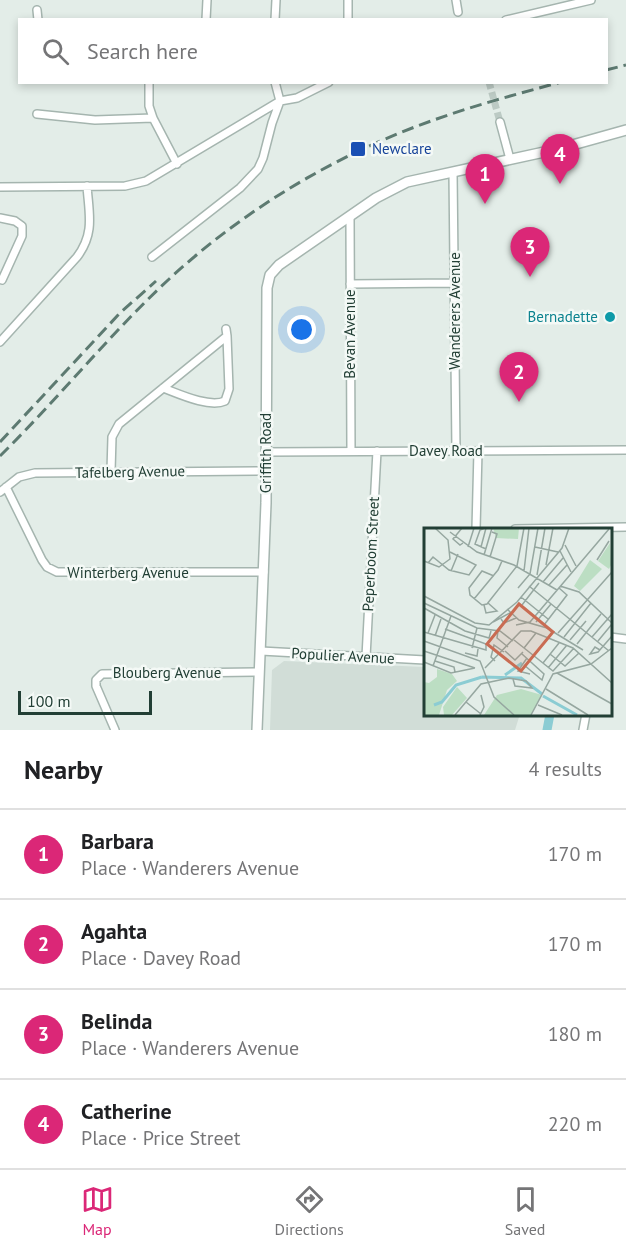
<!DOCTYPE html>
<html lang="en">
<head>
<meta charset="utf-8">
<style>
	:root { --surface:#fff; --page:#f6f6f6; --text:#202124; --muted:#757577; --line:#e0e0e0; --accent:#db2777 }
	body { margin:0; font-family:"PT Sans",sans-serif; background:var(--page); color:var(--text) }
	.scale { position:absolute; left:18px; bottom:15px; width:134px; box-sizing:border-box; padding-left:6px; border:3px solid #223f35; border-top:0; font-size:16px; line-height:21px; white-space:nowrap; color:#223f35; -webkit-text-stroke:4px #f4f9f6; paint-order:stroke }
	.you { position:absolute; left:302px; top:330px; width:21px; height:21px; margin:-15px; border:4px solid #fff; border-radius:50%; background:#1a73e8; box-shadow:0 0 0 9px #1a73e833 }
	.badge { display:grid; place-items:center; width:39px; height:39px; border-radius:50%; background:var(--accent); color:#fff; font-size:20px; font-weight:700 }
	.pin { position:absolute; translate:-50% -50px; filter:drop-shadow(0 2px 3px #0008) }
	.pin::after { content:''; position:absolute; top:32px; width:21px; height:18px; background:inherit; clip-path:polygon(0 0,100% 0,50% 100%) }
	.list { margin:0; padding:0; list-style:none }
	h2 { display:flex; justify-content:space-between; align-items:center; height:78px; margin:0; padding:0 24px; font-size:26px }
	h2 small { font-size:20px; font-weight:400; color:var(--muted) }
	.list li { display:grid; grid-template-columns:39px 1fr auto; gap:18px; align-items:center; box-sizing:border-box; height:90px; padding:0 24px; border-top:2px solid var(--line) }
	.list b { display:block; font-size:22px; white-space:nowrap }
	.list p { margin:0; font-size:20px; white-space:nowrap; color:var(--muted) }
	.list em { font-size:20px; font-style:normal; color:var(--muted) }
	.icon { flex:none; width:33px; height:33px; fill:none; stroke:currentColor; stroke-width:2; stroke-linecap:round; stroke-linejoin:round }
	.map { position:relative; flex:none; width:626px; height:730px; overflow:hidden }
	.search { position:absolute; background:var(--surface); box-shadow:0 3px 9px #0003; left:18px; right:18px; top:18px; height:66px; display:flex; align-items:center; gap:15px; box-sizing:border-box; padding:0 21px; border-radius:0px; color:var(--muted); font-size:22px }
	.sheet { height:438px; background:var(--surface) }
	nav { display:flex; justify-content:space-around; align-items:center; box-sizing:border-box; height:84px; border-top:2px solid var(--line); background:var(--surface); font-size:16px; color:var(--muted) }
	nav a { display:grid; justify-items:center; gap:3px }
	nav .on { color:var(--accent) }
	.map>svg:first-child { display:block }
	.built { fill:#d1ddd7 }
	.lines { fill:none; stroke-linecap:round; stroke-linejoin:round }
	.canal { stroke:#8bccd3; stroke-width:9 }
	.minor-tunnel { stroke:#bccac4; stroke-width:7; stroke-dasharray:7 3.5; stroke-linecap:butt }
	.minor-casing { stroke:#a5b5af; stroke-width:10 }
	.tertiary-casing { stroke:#a5b5af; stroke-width:12 }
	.minor { stroke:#fff; stroke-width:7 }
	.tertiary { stroke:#fff; stroke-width:9 }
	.rail { stroke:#5d7a71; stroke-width:3; stroke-dasharray:12 6; stroke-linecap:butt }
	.transit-dot { fill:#1a4fb4; stroke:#f4f9f6; stroke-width:2 }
	.culture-dot { fill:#0f9aa8; stroke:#f4f9f6; stroke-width:2 }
	.labels { text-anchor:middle; stroke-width:5; stroke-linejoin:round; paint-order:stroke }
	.transit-label { font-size:15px; fill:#164399; stroke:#f4f9f6; text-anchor:start }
	.street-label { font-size:15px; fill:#223f35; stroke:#f4f9f6 }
	.culture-label { font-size:15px; fill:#0d838f; stroke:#f4f9f6; text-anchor:end }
	.inset-river { fill:none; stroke:#8bccd3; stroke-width:3 }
	.inset-road { fill:none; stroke:#96a7a0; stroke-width:1.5 }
	.view { fill:#c96c53; fill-opacity:0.15; stroke:#c96c53; stroke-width:3 }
	.inset-edge { fill:none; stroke:#223f35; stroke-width:3 }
</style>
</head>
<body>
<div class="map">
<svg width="626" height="730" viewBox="0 0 626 730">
	<rect width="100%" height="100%" fill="#e3ede8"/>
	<path class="built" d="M 284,661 L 425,667 L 425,714 L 520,714 L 515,730 L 270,730 L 272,670 Z"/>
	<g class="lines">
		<path class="canal" d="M 547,730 L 550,714"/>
		<path class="minor-tunnel" d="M 489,82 L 500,122"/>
		<defs>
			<path id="minor" d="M 456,0 L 458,12
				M 37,10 L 38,20
				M 206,20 L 207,0
				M 275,20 L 276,0
				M 348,20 L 348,0
				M 506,20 L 591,0
				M 149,82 L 149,106 L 153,118 L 177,164
				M 37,114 L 95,120 L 153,118
				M 500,122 L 510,159
				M 453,172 L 456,450
				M 0,187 L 125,186 L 146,181 L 280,101 L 297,98 L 329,82
				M 350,217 L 351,451
				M 0,218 L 15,221 L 22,226 L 22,236 L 2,280
				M 152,257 L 240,188 L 258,169 L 263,158 L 272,123 L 280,101 L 275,82
				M 350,284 L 455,283
				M 0,342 L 77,257 C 95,233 89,214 87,186
				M 163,388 C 179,394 209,408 225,401 L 229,389 L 227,336
				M 266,452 L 626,450
				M 111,471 L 112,437 L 119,424 L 227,336 L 226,329
				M 6,487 L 42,560 L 47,567 L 57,572 L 264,572
				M 0,492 L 19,477 L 35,473 L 266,471
				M 476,529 L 478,451
				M 515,529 L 626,527
				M 610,637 L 626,639
				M 261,651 L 425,660
				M 366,657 L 377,451
				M 115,730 L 96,686 L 96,680 L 102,674 L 259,672
				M 583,730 L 586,714"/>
			<path id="tertiary" d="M 257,730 L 266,503 L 267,288 L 270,275 L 279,265 L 376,198 L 407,182 L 558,149 L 626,130"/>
		</defs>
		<use href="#minor" class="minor-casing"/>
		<use href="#tertiary" class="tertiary-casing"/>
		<use href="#minor" class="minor"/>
		<use href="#tertiary" class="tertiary"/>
		<path class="rail" d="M 606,70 L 626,65
			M 0,442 L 120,313 L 156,281
			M 0,456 C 58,399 108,336 167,281 C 242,211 336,154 434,120 C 475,105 518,94 561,82"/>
	</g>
	<rect class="transit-dot" x="350" y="141" width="16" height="16" rx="3"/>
	<circle class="culture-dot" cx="610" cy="317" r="6"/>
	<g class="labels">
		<g class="transit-label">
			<text x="372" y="154">Newclare</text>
		</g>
		<g class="street-label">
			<text transform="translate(455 311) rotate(-90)" y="5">Wanderers Avenue</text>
			<text transform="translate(350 334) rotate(-90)" y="5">Bevan Avenue</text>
			<text x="446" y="456">Davey Road</text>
			<text transform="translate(266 453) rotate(-90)" y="5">Griffith Road</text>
			<text transform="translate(130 472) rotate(-1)" y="5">Tafelberg Avenue</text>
			<text transform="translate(371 554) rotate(-87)" y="5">Peperboom Street</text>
			<text x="128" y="578">Winterberg Avenue</text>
			<text transform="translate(343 656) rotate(3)" y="5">Populier Avenue</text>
			<text x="167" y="678">Blouberg Avenue</text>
		</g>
		<g class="culture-label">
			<text x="598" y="322">Bernadette</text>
		</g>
	</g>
	<g transform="translate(424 528)">
		<rect width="188" height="188" fill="#e3ede8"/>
		<path d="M 69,0 L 95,0 L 94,11 L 72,10 ZM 186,15 L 187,37 L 185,41 L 174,33 ZM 166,32 L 178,41 L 156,63 L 150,58 ZM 13,141 L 28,146 L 33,153 L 23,162 L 15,187 L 0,187 L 0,154 L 5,155 L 13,149 ZM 33,159 L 43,170 L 28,187 L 20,187 L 19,179 ZM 97,161 L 118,167 L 107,187 L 60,187 L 73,167 Z" fill="#bcdec3"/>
		<path class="inset-river" d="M 81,147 L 98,135M 58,149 L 97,150 L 118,166M 119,168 L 153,187M 10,177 L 18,174 L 32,157 L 58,149"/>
		<path class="inset-road" d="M 38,0 L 29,11 L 36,17 L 39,15M 61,0 L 56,2 L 51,16 L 62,21M 26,4 L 53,24 L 90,37 L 133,62M 141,17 L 152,38M 44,19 L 50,0M 57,19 L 62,0M 111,19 L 134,24M 136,23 L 147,44M 60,27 L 68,0M 66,29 L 73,6 L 68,4M 173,32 L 185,13M 0,33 L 15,39 L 26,31 L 24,12 L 11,0M 4,35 L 9,29 L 25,42 L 45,47 L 52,37 L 26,24M 122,37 L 129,0M 27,43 L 34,26M 100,43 L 105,0M 113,47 L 121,0M 70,48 L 58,43 L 45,60 L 46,67 L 58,77 L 63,76 L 93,38 L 100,0M 119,54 L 139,30M 125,57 L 143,37M 105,58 L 185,123M 136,58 L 155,64 L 188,95M 94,60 L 106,46 L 114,0M 0,68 L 51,95 L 65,97 L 93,74 L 138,20 L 145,0M 97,69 L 124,91M 50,71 L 74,42 L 78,33M 0,75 L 53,100 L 76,103 L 89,113M 60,77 L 62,85 L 73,83 L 64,75M 98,77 L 115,55M 0,80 L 41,103 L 65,110 L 67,103M 83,81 L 95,92 L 123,100 L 159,122M 77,91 L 80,95 L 92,90M 69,94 L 86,85M 112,94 L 127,76M 92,97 L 106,94 L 185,1M 120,97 L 143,67 L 135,60M 74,103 L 73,110 L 84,119M 0,104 L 62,122 L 62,116 L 21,101M 4,105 L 11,87M 134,105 L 188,44M 11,108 L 17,91M 140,109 L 167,75M 168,109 L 188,86M 90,112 L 129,143 L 150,120M 146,112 L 162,93M 0,113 L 56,133 L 70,169 L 90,187M 174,113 L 188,96M 153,116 L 177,86M 48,120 L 53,100M 100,120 L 112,105M 176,122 L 171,119 L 166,126 L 174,124 L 188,108M 0,123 L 51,140M 81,123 L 91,132 L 99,124M 41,125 L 53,128 L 54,121M 98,126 L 120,146 L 118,152 L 100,137M 126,126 L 141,138 L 155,125M 103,130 L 94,143 L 106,146M 11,133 L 30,139 L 31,144M 71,133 L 67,129 L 70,117 L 80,124M 0,134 L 27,145 L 51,140M 119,135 L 135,115M 9,138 L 27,88M 61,140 L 97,103 L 107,103 L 149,120 L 188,155M 124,140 L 143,117M 133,145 L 188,176M 122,161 L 164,187M 42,174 L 57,186M 114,177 L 138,187M 31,187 L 57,156 L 85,150 L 102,153 L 103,154 L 108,160 L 91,158 L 89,151M 56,187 L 60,179 L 57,167M 107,187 L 129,146 L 167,136 L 188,120"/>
		<path class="view" d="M 95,76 L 129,104 L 97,143 L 63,116 Z"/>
		<rect width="188" height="188" class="inset-edge"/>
	</g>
</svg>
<div class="scale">100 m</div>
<div class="you"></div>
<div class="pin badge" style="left:485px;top:204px">1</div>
<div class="pin badge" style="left:519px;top:402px">2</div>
<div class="pin badge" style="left:530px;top:277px">3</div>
<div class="pin badge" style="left:560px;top:184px">4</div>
<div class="search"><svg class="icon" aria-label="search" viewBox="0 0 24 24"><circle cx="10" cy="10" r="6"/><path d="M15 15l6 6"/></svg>Search here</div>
</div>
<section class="sheet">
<h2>Nearby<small>4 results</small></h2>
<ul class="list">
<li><span class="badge">1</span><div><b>Barbara</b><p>Place · Wanderers Avenue</p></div><em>170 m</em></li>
<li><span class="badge">2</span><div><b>Agahta</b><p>Place · Davey Road</p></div><em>170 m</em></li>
<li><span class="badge">3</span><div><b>Belinda</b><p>Place · Wanderers Avenue</p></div><em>180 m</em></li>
<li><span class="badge">4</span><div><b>Catherine</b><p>Place · Price Street</p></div><em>220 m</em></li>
</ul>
</section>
<nav>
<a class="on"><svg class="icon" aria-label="map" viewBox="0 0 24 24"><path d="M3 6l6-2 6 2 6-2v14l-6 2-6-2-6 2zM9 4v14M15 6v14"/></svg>Map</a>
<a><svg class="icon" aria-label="directions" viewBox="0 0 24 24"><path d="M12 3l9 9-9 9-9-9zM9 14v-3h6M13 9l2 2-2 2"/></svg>Directions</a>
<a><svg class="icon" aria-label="saved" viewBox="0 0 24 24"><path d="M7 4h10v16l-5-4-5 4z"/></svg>Saved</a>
</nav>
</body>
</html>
